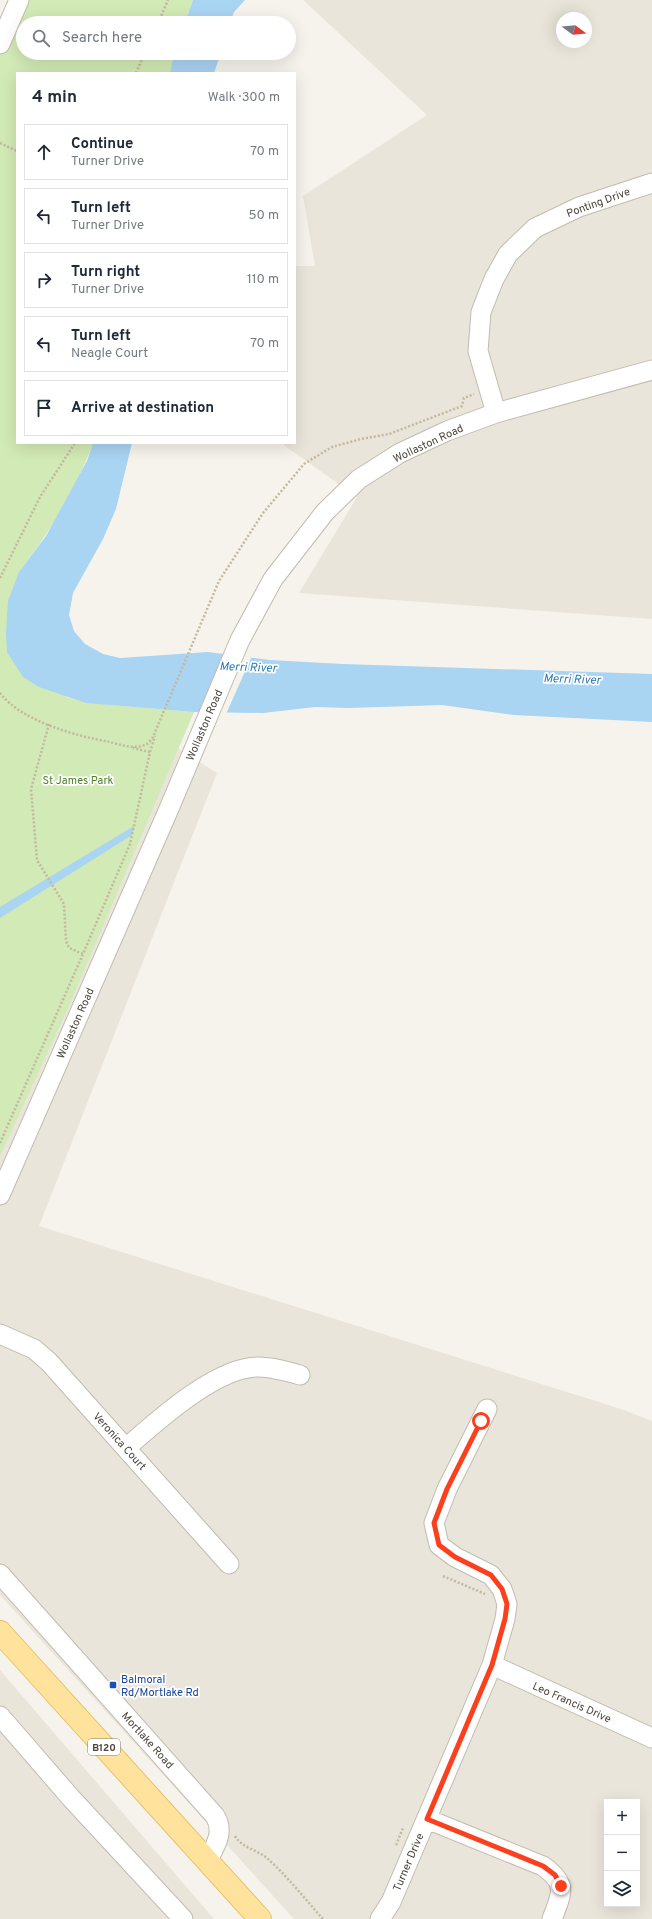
<!DOCTYPE html>
<html lang="en">
<head>
<meta charset="utf-8">
<style>
	:root { --surface:#fff; --page:#f6f6f7; --text:#1f2937; --muted:#747a83; --line:#e0e1e3 }
	body { margin:0; font-family:Overpass,sans-serif; background:var(--page); color:var(--text) }
	.controls { position:absolute; right:12px; bottom:12px; display:grid; overflow:hidden; border-radius:0px; box-shadow:0 4px 16px #0002 }
	.controls button { width:36px; height:36px; display:grid; place-items:center; padding:0; border:0; border-bottom:1px solid var(--line); background:var(--surface); color:var(--text); font:20px sans-serif }
	.compass { position:absolute; left:556px; top:12px; width:36px; height:36px; border-radius:50%; background:var(--surface); box-shadow:0 4px 16px #0002; rotate:106deg }
	.stop { position:absolute; width:12px; height:12px; margin:-9px; border:3px solid #fc3f1d; border-radius:50%; background:#fff }
	.stop.end { background:#fc3f1d; border-color:#fff; box-shadow:0 1px 4px #0008 }
	.list { margin:0; padding:0; list-style:none }
	h2 { display:flex; justify-content:space-between; align-items:center; height:52px; margin:0; padding:0 16px; font-size:17px }
	h2 small { font-size:13px; font-weight:400; color:var(--muted) }
	.list li { display:grid; grid-template-columns:26px 1fr auto; gap:12px; align-items:center; box-sizing:border-box; height:56px; margin:0 8px 8px; padding:0 8px; border:1px solid var(--line); border-radius:0px }
	.list b { display:block; font-size:15px; white-space:nowrap }
	.list p { margin:0; font-size:13px; white-space:nowrap; color:var(--muted) }
	.list em { font-size:13px; font-style:normal; color:var(--muted) }
	.icon { flex:none; width:22px; height:22px; fill:none; stroke:currentColor; stroke-width:2; stroke-linecap:round; stroke-linejoin:round }
	.map { position:relative; flex:none; width:652px; height:1919px; overflow:hidden }
	.search { position:absolute; background:var(--surface); box-shadow:0 4px 16px #0002; left:16px; top:16px; width:280px; height:44px; display:flex; align-items:center; gap:10px; box-sizing:border-box; padding:0 14px; border-radius:22px; color:var(--muted); font-size:15px }
	.panel { position:absolute; background:var(--surface); box-shadow:0 4px 16px #0002; left:16px; top:72px; width:280px; height:372px; border-radius:0px }
	.map>svg:first-child { display:block }
	.residential { fill:#eae5da; fill-rule:evenodd }
	.green { fill:#d2eab5 }
	.water { fill:#a9d4f2 }
	.pier { fill:#f6f3ec }
	.lines { fill:none; stroke-linecap:round; stroke-linejoin:round }
	.minor-casing { stroke:#c2bbae; stroke-width:21 }
	.major-casing { stroke:#e6c16a; stroke-width:24 }
	.path { stroke:#c4b79f; stroke-width:2.5; stroke-dasharray:2 2; stroke-linecap:butt }
	.minor { stroke:#fff; stroke-width:19 }
	.major { stroke:#ffe39c; stroke-width:22 }
	.route { stroke:#fc3f1d; stroke-width:5 }
	.transit-dot { fill:#1a4fb4; stroke:#fff; stroke-width:1.5 }
	.labels { text-anchor:middle; stroke-width:3.5; stroke-linejoin:round; paint-order:stroke }
	.shield { fill:#fff; stroke:#817c74; stroke-width:1 }
	.shield-label { font-size:10px; font-weight:bold; fill:#4b4439 }
	.street-label { font-size:11px; fill:#4b4439; stroke:#fff }
	.park-label { font-size:11px; fill:#4a7f2a; stroke:#fff }
	.transit-label { font-size:11px; fill:#164399; stroke:#fff; text-anchor:start }
	.water-label { font-size:12px; font-style:italic; fill:#2e7ab2; stroke:#fff }
</style>
</head>
<body>
<div class="map">
<svg width="652" height="1919" viewBox="0 0 652 1919">
	<rect width="100%" height="100%" fill="#f6f3ec"/>
	<path class="residential" d="M 303,0 L 652,0 L 652,619 L 299,593 L 357,497 L 285,446 L 283,443 L 295,443 L 295,266 L 315,266 L 303,196 L 427,115 ZM 562,18 L 586,18 L 586,42 L 562,42 Z
		M 0,635 L 217,773 L 39,1226 L 621,1409 L 652,1421 L 652,1919 L 294,1919 L 0,1595 ZM 607,1802 L 637,1802 L 637,1904 L 607,1904 Z
		M 0,1670 L 214,1919 L 0,1919 Z"/>
	<path class="green" d="M 23,0 L 193,0 L 185,23 L 23,23 L 23,53 L 174,53 L 170,73 L 17,73 L 17,443 L 93,443 C 76,490 49,533 19,572 L 65,697 L 87,703 L 194,712 L 69,1006 L 0,1156 L 0,50 Z"/>
	<path class="water" d="M 193,0 L 245,0 L 234,12 L 230,23 L 185,23 Z
		M 174,53 L 221,53 L 214,73 L 170,73 Z
		M 93,443 L 132,443 L 116,509 L 103,539 L 73,593 L 69,615 L 74,631 L 85,644 L 103,654 L 120,658 L 208,652 L 270,660 L 343,664 L 652,674 L 652,722 L 514,715 L 442,705 L 349,708 L 315,707 L 263,713 L 194,712 L 86,703 L 39,687 L 23,677 L 7,652 L 6,633 L 8,601 L 19,572 L 46,536 L 87,461 Z
		M 134,826 L 132,835 L 0,918 L 0,907 Z"/>
	<path class="pier" d="M 228,653 L 252,656 L 226,714 L 202,714 Z"/>
	<g class="lines">
		<defs>
			<path id="minor" d="M 0,44 L 19,0
				M 496,413 L 478,351 L 481,312 L 494,279 L 508,254 L 535,228 L 579,207 L 652,183
				M 0,1195 L 168,811 L 240,640 L 273,579 L 325,512 L 359,479 L 400,453 L 447,431 L 496,413 L 652,370
				M 0,1334 L 34,1349 L 49,1362 L 229,1564
				M 126,1448 C 157,1421 216,1367 258,1367 C 272,1367 286,1371 300,1375
				M 0,1574 L 215,1816 C 225,1832 215,1846 207,1862
				M 492,1665 L 652,1738
				M 0,1716 L 71,1798 L 183,1919
				M 427,1819 L 543,1866 C 568,1884 562,1893 552,1919
				M 380,1919 L 391,1902 L 492,1665 L 505,1619 L 507,1604 L 502,1589 L 491,1575 L 455,1557 L 439,1545 L 434,1523 L 447,1489 L 487,1409"/>
			<path id="major" d="M 0,1632 L 260,1919"/>
		</defs>
		<use href="#minor" class="minor-casing"/>
		<use href="#major" class="major-casing"/>
		<path class="path" d="M 158,23 L 168,0
			M 136,73 L 145,53
			M 0,143 L 17,151
			M 0,578 L 40,497 L 75,443
			M 0,693 C 21,721 76,736 110,742 C 121,745 136,750 147,744 C 149,743 151,739 153,737 L 219,581 L 263,513 L 304,464 L 332,447 L 361,439 L 389,434 L 462,406 L 464,398 L 474,394
			M 49,724 L 31,789 L 37,860 L 64,904 L 66,941 L 69,948 L 83,954 L 130,844 L 150,752 L 133,748
			M 150,752 L 155,736
			M 0,1143 L 83,954
			M 443,1576 L 485,1594
			M 235,1836 C 242,1848 258,1850 268,1859 C 288,1877 305,1899 323,1919
			M 396,1845 L 403,1828"/>
		<use href="#minor" class="minor"/>
		<use href="#major" class="major"/>
	</g>
	<g class="lines">
		<path class="route" d="M 481,1421 L 447,1489 L 434,1523 L 439,1545 L 455,1557 L 491,1575 L 502,1589 L 507,1604 L 505,1619 L 492,1665 L 427,1819 L 543,1866 L 555,1875 L 561,1886"/>
	</g>
	<rect class="transit-dot" x="109" y="1681" width="8" height="8" rx="2"/>
	<g class="labels">
		<rect class="shield" x="88" y="1739" width="32" height="16" rx="3"/>
		<g class="shield-label">
			<text x="104" y="1751">B120</text>
		</g>
		<g class="street-label">
			<text transform="translate(598 202) rotate(-20)" y="4">Ponting Drive</text>
			<text transform="translate(428 443) rotate(-25)" y="4">Wollaston Road</text>
			<text transform="translate(204 725) rotate(-67)" y="4">Wollaston Road</text>
			<text transform="translate(75 1023) rotate(-66)" y="4">Wollaston Road</text>
			<text transform="translate(120 1441) rotate(48)" y="4">Veronica Court</text>
			<text transform="translate(572 1702) rotate(24)" y="4">Leo Francis Drive</text>
			<text transform="translate(148 1740) rotate(48)" y="4">Mortlake Road</text>
			<text transform="translate(408 1862) rotate(-67)" y="4">Turner Drive</text>
		</g>
		<g class="park-label">
			<text x="78" y="784">St James Park</text>
		</g>
		<g class="transit-label">
			<text x="121" y="1683">Balmoral<tspan x="121" dy="13">Rd/Mortlake Rd</tspan></text>
		</g>
		<g class="water-label">
			<text transform="translate(248 667) rotate(2)" y="4">Merri River</text>
			<text transform="translate(572 679) rotate(2)" y="4">Merri River</text>
		</g>
	</g>
</svg>
<div class="controls">
<button>+</button>
<button>−</button>
<button><svg class="icon" aria-label="layers" viewBox="0 0 24 24"><path d="M12 4l9 5-9 5-9-5zM3 14l9 5 9-5"/></svg></button>
</div>
<svg class="compass" viewBox="-18 -18 36 36"><path d="M0-13l5 13h-10z" fill="#e53935"/><path d="M0 13l5-13h-10z" fill="#747a83"/></svg>
<div class="stop" style="left:481px;top:1421px"></div>
<div class="stop end" style="left:561px;top:1886px"></div>
<div class="search"><svg class="icon" aria-label="search" viewBox="0 0 24 24"><circle cx="10" cy="10" r="6"/><path d="M15 15l6 6"/></svg>Search here</div>
<section class="panel">
<h2>4 min<small>Walk · 300 m</small></h2>
<ul class="list">
<li><svg class="icon" aria-label="ahead" viewBox="0 0 24 24"><path d="M12 20V5M6 11l6-6 6 6"/></svg><div><b>Continue</b><p>Turner Drive</p></div><em>70 m</em></li>
<li><svg class="icon" aria-label="left" viewBox="0 0 24 24"><path d="M17 20v-9H6M10 6l-5 5 5 5"/></svg><div><b>Turn left</b><p>Turner Drive</p></div><em>50 m</em></li>
<li><svg class="icon" aria-label="right" viewBox="0 0 24 24"><path d="M7 20v-9h11M14 6l5 5-5 5"/></svg><div><b>Turn right</b><p>Turner Drive</p></div><em>110 m</em></li>
<li><svg class="icon" aria-label="left" viewBox="0 0 24 24"><path d="M17 20v-9H6M10 6l-5 5 5 5"/></svg><div><b>Turn left</b><p>Neagle Court</p></div><em>70 m</em></li>
<li><svg class="icon" aria-label="arrive" viewBox="0 0 24 24"><path d="M6 21V4h12l-3 4 3 4H6"/></svg><div><b>Arrive at destination</b></div></li>
</ul>
</section>
</div>
</body>
</html>
